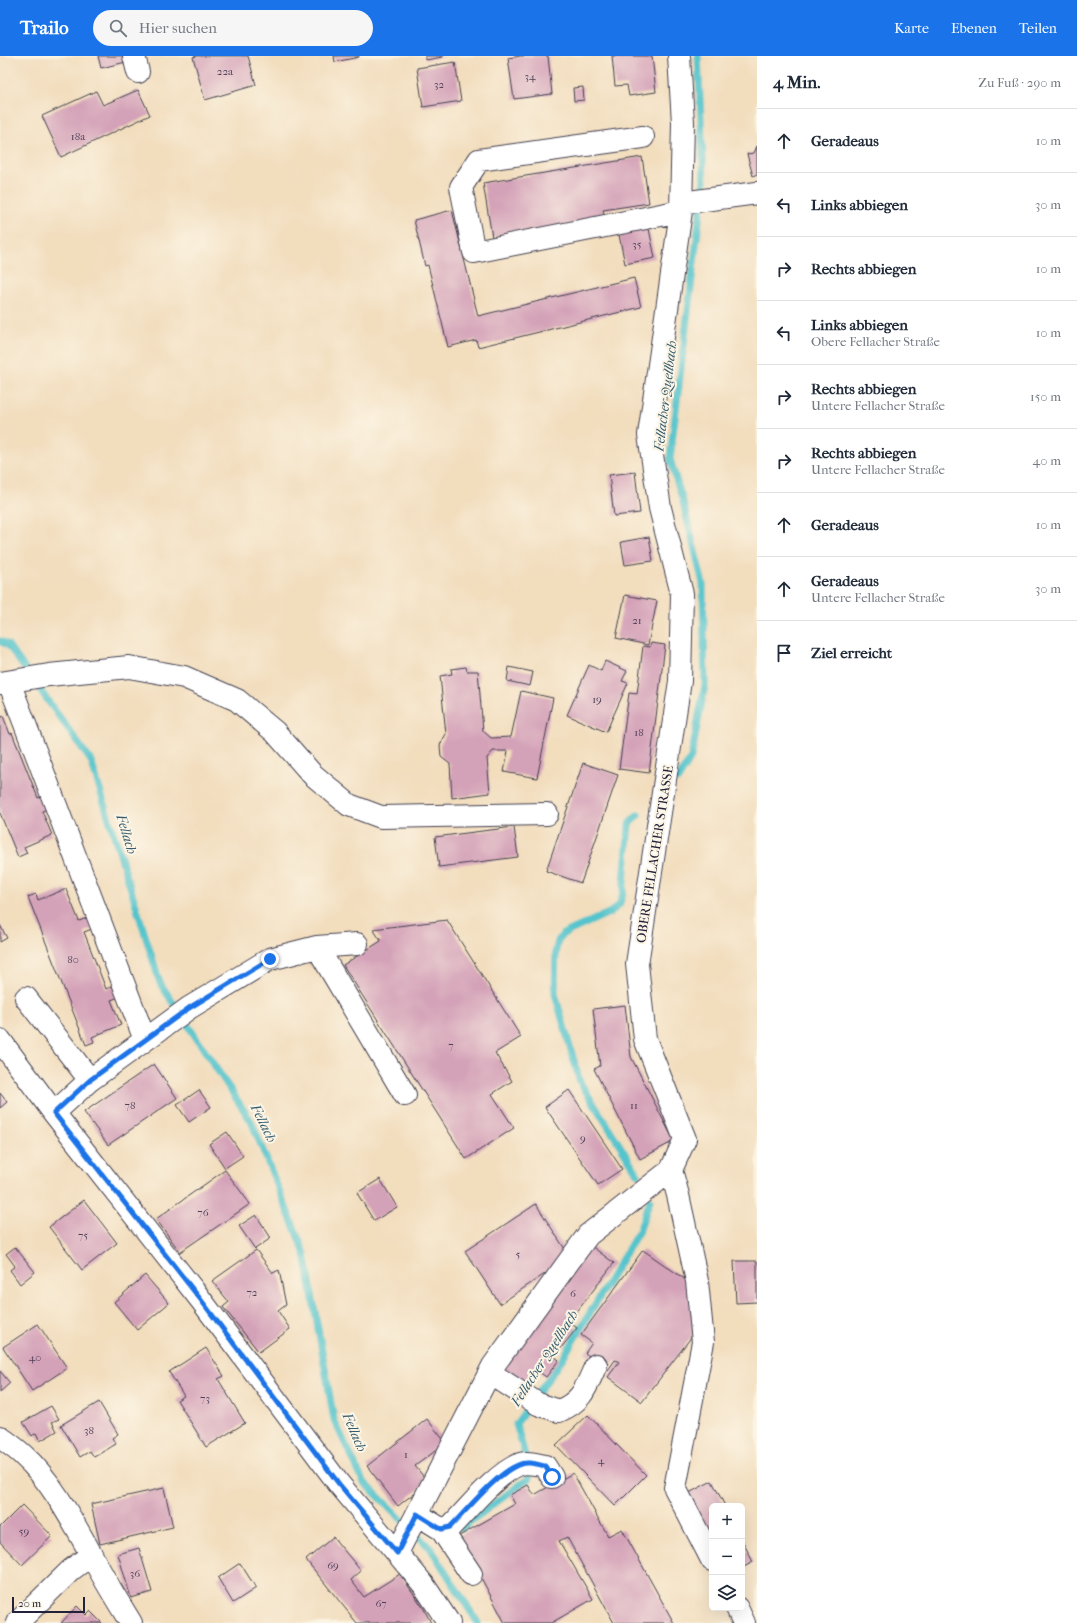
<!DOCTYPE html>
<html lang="de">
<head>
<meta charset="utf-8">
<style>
	:root { --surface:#fff; --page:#f6f6f7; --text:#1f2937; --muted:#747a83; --line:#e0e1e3; --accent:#1a73e8 }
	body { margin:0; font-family:"IM FELL French Canon",serif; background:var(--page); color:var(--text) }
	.controls { position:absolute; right:12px; bottom:12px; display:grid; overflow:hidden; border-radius:6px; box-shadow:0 4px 16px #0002 }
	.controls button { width:36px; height:36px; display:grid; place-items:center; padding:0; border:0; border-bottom:1px solid var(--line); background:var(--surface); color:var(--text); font:20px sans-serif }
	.scale { position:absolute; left:12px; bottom:10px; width:73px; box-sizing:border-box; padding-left:4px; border:2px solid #22223b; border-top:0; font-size:11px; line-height:14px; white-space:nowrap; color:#22223b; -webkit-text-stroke:3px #fcf5e5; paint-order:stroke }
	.stop { position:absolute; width:12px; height:12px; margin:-9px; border:3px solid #1a73e8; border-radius:50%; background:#fff }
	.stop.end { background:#1a73e8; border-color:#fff; box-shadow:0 1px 4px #0008 }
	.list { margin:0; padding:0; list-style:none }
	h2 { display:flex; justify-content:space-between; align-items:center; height:52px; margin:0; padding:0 16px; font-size:17px }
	h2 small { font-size:13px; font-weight:400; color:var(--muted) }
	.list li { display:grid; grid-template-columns:26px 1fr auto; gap:12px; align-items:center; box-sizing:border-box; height:64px; padding:0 16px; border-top:1px solid var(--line) }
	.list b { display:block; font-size:15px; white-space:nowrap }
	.list p { margin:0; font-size:13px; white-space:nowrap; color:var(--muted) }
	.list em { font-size:13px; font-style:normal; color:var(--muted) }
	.icon { flex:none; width:22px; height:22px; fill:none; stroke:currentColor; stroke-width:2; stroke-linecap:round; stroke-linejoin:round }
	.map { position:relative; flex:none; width:757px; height:1567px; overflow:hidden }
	header { display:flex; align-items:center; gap:24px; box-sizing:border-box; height:56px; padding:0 20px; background:var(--accent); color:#fff }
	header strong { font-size:19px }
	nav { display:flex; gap:22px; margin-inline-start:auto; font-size:14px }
	.search { width:280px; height:36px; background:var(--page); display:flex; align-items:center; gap:10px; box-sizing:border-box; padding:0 14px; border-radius:22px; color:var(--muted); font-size:15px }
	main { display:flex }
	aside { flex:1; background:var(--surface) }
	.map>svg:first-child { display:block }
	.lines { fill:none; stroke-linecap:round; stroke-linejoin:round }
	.stream { stroke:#56c4cc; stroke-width:7 }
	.building { fill:#d4a2b8 }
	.minor-casing { stroke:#413e4e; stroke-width:24 }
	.minor { stroke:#fff; stroke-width:22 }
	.route { stroke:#1a73e8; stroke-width:5 }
	.labels { text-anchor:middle; stroke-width:4; stroke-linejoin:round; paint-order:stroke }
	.number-label { font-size:11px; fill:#4e425a }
	.street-label { font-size:13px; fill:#22223b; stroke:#fcf5e5 }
	.water-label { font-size:14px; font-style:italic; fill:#345b6e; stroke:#fcf5e5 }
</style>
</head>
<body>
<header>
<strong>Trailo</strong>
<div class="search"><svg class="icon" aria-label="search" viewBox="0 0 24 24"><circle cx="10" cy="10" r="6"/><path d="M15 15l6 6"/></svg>Hier suchen</div>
<nav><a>Karte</a><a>Ebenen</a><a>Teilen</a></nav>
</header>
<main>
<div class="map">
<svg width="757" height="1567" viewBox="0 0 757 1567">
	<rect width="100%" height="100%" fill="#fcf5e5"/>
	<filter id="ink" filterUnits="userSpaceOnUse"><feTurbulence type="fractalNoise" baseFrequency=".025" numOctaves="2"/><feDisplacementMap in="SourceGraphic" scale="8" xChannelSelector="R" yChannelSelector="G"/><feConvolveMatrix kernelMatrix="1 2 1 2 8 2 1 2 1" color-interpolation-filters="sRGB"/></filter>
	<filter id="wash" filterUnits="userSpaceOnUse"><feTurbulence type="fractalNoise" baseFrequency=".012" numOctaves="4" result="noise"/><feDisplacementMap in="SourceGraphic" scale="16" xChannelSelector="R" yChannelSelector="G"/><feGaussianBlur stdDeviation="0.9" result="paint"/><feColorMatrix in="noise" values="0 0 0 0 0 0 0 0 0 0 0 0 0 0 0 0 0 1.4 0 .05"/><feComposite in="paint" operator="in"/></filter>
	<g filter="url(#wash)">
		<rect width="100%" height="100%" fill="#f2ddbd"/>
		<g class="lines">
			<path class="stream" d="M 0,585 L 8,589 L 91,705 L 160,927 L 251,1065 L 305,1198 L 334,1364 L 363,1425 L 431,1493 L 478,1567
				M 678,723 L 691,702 L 705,629 L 703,528 L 682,442 L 670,403 L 704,125 L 698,0
				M 638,759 L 629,768 L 623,838 L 619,849 L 611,856 L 563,878 L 558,885 L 556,893 L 555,938 L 580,1026 L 638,1118
				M 462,1472 L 529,1422 L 530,1416 L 516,1368 L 563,1302 L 640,1173 L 650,1144"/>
		</g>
		<g id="blocks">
			<path class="building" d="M 98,0 L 124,0 L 126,6 L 101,12 Z
				M 198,0 L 248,0 L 256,29 L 205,44 L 193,1 Z
				M 334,0 L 359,0 L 359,1 L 335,6 Z
				M 425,0 L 443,0 L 443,1 L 425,4 Z
				M 521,0 L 548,0 L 552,38 L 514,43 L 508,2 Z
				M 612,0 L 652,0 L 656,36 L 629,40 L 627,29 L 615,30 Z
				M 455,6 L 461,45 L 423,51 L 417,12 Z
				M 583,31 L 584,44 L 574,45 L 573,32 Z
				M 138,34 L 150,59 L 61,101 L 42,60 L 96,35 L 103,49 Z
				M 757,90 L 757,118 L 753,120 L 747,98 L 754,97 Z
				M 642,101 L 649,147 L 603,154 L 605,163 L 492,181 L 483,127 Z
				M 452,154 L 478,260 L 634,222 L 641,251 L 478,291 L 476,284 L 448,291 L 428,209 L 425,210 L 414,164 Z
				M 648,168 L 655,202 L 625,208 L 618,174 Z
				M 635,416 L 640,457 L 614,460 L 609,419 Z
				M 649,481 L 653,505 L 625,509 L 621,486 Z
				M 625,539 L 657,545 L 648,589 L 616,582 Z
				M 651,587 L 665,589 L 649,717 L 619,713 L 629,637 L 637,638 L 643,590 L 650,591 Z
				M 605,605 L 627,615 L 622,625 L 628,627 L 606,676 L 567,659 L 589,609 L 601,615 Z
				M 466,611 L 467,615 L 478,615 L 483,675 L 491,682 L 511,681 L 521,635 L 553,642 L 537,722 L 504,716 L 508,695 L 493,695 L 487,702 L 490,737 L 452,742 L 450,708 L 441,701 L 440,689 L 446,678 L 440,620 L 452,618 L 451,613 Z
				M 509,611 L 533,616 L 530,630 L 507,625 Z
				M 3,660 L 10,678 L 12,677 L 38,742 L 45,739 L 50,752 L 42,755 L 52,779 L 24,791 L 27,797 L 18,801 L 0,757 L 0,662 Z
				M 583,707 L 618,719 L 581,827 L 546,815 Z
				M 514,771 L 518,801 L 439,811 L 435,781 Z
				M 66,833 L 79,865 L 87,862 L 92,873 L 84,876 L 106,933 L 115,929 L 119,941 L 111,944 L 121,969 L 92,981 L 94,986 L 86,989 L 28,841 L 36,838 L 38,844 Z
				M 447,864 L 521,981 L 495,997 L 512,1025 L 492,1038 L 514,1072 L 466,1103 L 343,909 L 381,885 L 373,873 Z
				M 0,869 L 7,882 L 0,886 Z
				M 625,949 L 631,1001 L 674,1085 L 640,1103 L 594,1013 L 600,1010 L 593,953 Z
				M 154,1008 L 177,1042 L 108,1089 L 84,1056 Z
				M 199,1034 L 211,1051 L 189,1066 L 177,1049 Z
				M 569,1034 L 622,1113 L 598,1129 L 545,1051 Z
				M 0,1037 L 7,1046 L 0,1052 Z
				M 227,1076 L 243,1100 L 225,1112 L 209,1088 Z
				M 225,1114 L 250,1148 L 180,1196 L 156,1163 Z
				M 380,1123 L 397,1151 L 374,1165 L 357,1137 Z
				M 84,1144 L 117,1187 L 82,1214 L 49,1171 Z
				M 536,1148 L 570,1201 L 500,1248 L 465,1195 Z
				M 256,1159 L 271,1182 L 255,1193 L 239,1170 Z
				M 590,1189 L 614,1207 L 569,1266 L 577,1272 L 561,1292 L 557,1288 L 550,1297 L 559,1304 L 546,1321 L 538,1315 L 526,1332 L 503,1314 L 527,1282 L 522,1279 Z
				M 15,1191 L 35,1216 L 20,1228 L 10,1214 L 15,1210 L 6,1198 Z
				M 256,1194 L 273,1217 L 279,1214 L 286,1249 L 278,1255 L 290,1273 L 259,1296 L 223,1251 L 229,1246 L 212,1225 Z
				M 643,1194 L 686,1224 L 699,1271 L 642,1346 L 608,1321 L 619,1306 L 615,1304 L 608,1314 L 585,1297 L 592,1287 L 581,1279 Z
				M 734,1205 L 757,1205 L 757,1246 L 736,1247 Z
				M 145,1219 L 169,1247 L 137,1274 L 114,1246 Z
				M 38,1268 L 67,1312 L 32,1335 L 3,1291 Z
				M 206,1292 L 224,1320 L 218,1323 L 245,1367 L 206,1391 L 177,1344 L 184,1340 L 169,1316 Z
				M 0,1315 L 10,1327 L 0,1336 Z
				M 99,1346 L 118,1378 L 112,1382 L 116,1388 L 94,1401 L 90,1395 L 80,1401 L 61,1369 Z
				M 51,1350 L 59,1363 L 52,1366 L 57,1375 L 40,1385 L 36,1377 L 32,1380 L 23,1366 Z
				M 588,1359 L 646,1419 L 615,1450 L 556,1389 Z
				M 427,1363 L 446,1387 L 415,1410 L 428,1426 L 398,1450 L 367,1410 Z
				M 573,1417 L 608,1480 L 622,1473 L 674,1567 L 614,1567 L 567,1481 L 559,1485 L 593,1543 L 551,1567 L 505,1567 L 459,1480 L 515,1448 L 510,1439 L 528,1429 L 534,1439 Z
				M 712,1425 L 725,1450 L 712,1450 L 712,1488 L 687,1438 Z
				M 164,1432 L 173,1471 L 100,1488 L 91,1448 Z
				M 22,1449 L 52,1480 L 22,1509 L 0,1486 L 0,1471 Z
				M 333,1481 L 361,1515 L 351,1524 L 364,1541 L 400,1518 L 424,1553 L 431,1567 L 357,1567 L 306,1504 Z
				M 742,1484 L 753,1506 L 742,1512 Z
				M 139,1492 L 152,1536 L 131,1542 L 118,1498 Z
				M 240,1507 L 256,1532 L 233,1547 L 218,1522 Z
				M 77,1550 L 86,1559 L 90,1555 L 102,1567 L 61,1567 Z"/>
		</g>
	</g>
	<g filter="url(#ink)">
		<use href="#blocks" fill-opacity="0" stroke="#413e4e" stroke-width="1"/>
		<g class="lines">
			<defs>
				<path id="minor" d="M 134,0 L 138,16
					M 643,81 L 479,104 L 461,131 L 474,196 L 681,155
					M 681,147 L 757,137
					M 9,626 L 145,984
					M 0,627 L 49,619 L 129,611 L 184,621 L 237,644 L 275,676 L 312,718 L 349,749 L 381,761 L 547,758
					M 317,891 L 405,1039
					M 26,942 L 90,1024
					M 0,984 L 54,1057 L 201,1244 L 339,1428 L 423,1528 L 449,1567
					M 54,1057 L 90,1024 L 189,952 L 270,903 L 317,891 L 357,888
					M 671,1114 L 678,1139 L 697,1225 L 703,1286 L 675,1432 L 712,1504
					M 490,1317 L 538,1348 L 559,1355 C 583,1345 586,1331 596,1309
					M 0,1381 C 8,1387 17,1393 24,1400 C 51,1424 73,1466 91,1498 C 103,1522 117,1544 131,1567
					M 417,1458 L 441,1473 L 450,1471 C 467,1454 496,1418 518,1409 C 526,1405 536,1408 545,1410 L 552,1421
					M 441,1473 L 471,1518
					M 397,1497 L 493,1310 L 588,1179 L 671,1114 L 685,1083 L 645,983 L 637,908 L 680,625 L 682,538 L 660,452 L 649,379 L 681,155 L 683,67 L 679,0
					M 737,1552 L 744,1567
					M 17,1567 L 71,1514 L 91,1499"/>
			</defs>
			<use href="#minor" class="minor-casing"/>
			<use href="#minor" class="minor"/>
		</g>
	</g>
	<g class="lines" filter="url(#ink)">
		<path class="route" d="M 270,903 L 189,952 L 90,1024 L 54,1057 L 201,1244 L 339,1428 L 397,1497 L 417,1458 L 441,1473 L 450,1471 C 467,1454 496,1418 518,1409 C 526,1405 536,1408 545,1410 L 552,1421"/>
	</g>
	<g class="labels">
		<g class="number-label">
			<text x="225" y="19">22a</text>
			<text x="530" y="24">34</text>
			<text x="439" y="32">32</text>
			<text x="78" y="84">18a</text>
			<text x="637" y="192">35</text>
			<text x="637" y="568">21</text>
			<text x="597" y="647">19</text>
			<text x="639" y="680">18</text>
			<text x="73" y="907">80</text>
			<text x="451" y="993">7</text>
			<text x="130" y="1053">78</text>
			<text x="634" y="1053">11</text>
			<text x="583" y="1086">9</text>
			<text x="203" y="1160">76</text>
			<text x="83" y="1183">75</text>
			<text x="518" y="1202">5</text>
			<text x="252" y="1240">72</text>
			<text x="573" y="1241">6</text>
			<text x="35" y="1305">40</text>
			<text x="205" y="1346">73</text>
			<text x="89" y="1378">38</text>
			<text x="406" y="1402">1</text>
			<text x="601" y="1408">4</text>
			<text x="24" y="1479">59</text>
			<text x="333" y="1513">69</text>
			<text x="135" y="1521">36</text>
			<text x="381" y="1551">67</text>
		</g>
		<g class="street-label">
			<text transform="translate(654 798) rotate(-81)" y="5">OBERE FELLACHER STRASSE</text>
		</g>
		<g class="water-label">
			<text transform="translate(665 340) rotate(-83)" y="5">Fellacher Quellbach</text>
			<text transform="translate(127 778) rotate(73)" y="5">Fellach</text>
			<text transform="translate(264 1067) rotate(64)" y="5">Fellach</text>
			<text transform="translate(544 1302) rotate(-57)" y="5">Fellacher Quellbach</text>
			<text transform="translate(355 1376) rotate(67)" y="5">Fellach</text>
		</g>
	</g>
</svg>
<div class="controls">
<button>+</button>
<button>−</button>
<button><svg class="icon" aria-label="layers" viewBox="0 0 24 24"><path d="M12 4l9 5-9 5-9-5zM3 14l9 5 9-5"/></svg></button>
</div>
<div class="scale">20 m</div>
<div class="stop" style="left:552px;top:1421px"></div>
<div class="stop end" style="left:270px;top:903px"></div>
</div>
<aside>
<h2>4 Min.<small>Zu Fuß · 290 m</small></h2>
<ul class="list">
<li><svg class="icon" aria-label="ahead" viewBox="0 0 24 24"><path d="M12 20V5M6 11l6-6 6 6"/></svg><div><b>Geradeaus</b></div><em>10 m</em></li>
<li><svg class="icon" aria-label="left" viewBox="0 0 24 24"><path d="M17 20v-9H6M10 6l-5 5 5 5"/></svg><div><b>Links abbiegen</b></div><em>30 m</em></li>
<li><svg class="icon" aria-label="right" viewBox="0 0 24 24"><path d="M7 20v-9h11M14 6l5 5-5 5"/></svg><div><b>Rechts abbiegen</b></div><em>10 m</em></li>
<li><svg class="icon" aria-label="left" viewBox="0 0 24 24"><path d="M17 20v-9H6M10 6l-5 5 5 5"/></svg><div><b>Links abbiegen</b><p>Obere Fellacher Straße</p></div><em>10 m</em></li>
<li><svg class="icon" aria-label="right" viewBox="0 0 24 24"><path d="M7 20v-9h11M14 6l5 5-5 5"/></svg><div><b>Rechts abbiegen</b><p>Untere Fellacher Straße</p></div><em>150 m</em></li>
<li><svg class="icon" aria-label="right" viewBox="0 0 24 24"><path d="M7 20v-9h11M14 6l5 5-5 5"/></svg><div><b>Rechts abbiegen</b><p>Untere Fellacher Straße</p></div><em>40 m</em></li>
<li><svg class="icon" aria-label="ahead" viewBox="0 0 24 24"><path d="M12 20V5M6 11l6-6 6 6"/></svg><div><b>Geradeaus</b></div><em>10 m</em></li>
<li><svg class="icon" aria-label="ahead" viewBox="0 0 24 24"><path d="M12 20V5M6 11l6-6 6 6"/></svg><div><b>Geradeaus</b><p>Untere Fellacher Straße</p></div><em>30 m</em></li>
<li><svg class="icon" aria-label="arrive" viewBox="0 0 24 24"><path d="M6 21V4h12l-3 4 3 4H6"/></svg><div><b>Ziel erreicht</b></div></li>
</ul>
</aside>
</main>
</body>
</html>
